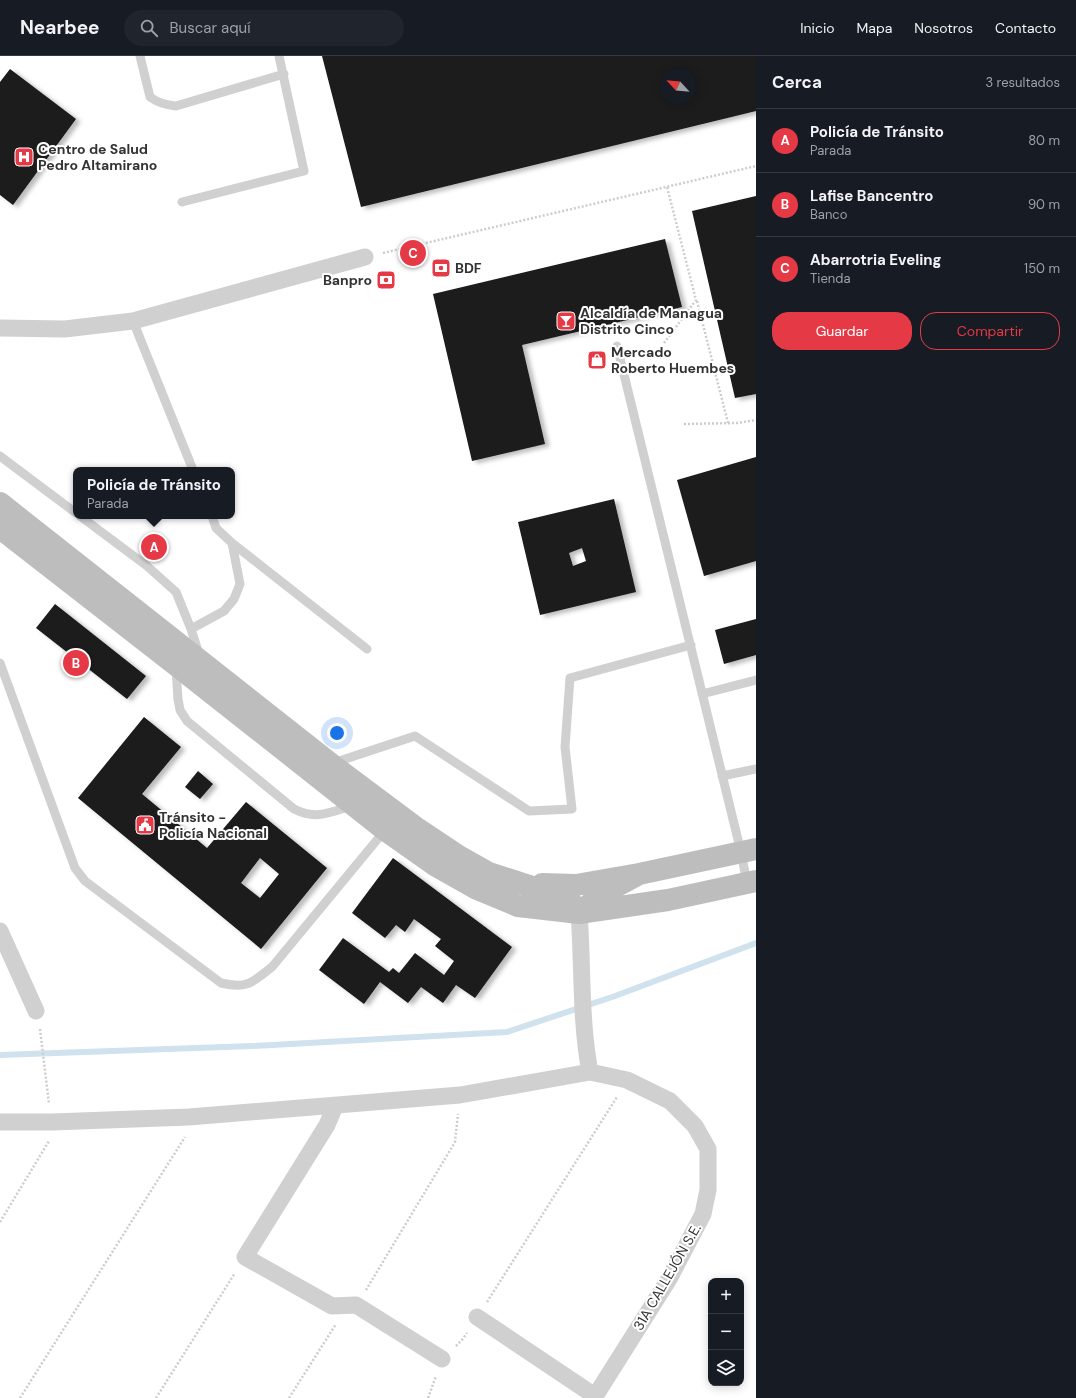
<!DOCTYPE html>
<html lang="es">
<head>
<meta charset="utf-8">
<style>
	:root { --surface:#171b24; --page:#20242c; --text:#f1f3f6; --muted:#9ea1a6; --line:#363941; --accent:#e63946 }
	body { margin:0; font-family:"DM Sans",sans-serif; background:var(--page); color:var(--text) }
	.controls { position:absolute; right:12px; bottom:12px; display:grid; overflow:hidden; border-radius:8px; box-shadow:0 2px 10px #0003 }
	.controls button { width:36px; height:36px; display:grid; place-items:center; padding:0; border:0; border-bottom:1px solid var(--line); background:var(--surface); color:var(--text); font:20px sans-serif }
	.compass { position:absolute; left:660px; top:12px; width:36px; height:36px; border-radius:50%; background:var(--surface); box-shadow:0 2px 10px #0003; rotate:296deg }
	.you { position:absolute; left:337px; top:677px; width:14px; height:14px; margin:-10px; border:3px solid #fff; border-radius:50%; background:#1a73e8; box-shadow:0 0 0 6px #1a73e833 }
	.badge { display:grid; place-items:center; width:26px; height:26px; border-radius:50%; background:var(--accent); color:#fff; font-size:13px; font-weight:700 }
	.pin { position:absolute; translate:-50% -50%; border:2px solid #fff; box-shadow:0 1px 4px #0006 }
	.popup { position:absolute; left:73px; top:411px; width:162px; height:52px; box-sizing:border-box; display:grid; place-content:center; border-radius:8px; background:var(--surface); filter:drop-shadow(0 1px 3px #0005); font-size:13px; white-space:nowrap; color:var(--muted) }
	.popup b { font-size:15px; color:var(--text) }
	.popup::after { content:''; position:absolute; left:50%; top:100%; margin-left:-8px; border:8px solid transparent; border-top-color:var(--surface) }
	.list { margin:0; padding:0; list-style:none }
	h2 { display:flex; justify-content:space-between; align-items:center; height:52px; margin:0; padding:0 16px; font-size:17px }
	h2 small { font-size:13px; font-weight:400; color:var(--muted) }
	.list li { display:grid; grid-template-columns:26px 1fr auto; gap:12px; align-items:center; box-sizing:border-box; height:64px; padding:0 16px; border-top:1px solid var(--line) }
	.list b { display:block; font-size:15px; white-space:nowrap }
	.list p { margin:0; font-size:13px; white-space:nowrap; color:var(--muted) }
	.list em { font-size:13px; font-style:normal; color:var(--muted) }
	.actions { display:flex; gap:8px; padding:12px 16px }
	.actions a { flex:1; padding:9px 0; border:1px solid var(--accent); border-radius:16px; text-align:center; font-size:14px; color:var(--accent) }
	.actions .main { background:var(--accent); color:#fff }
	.icon { flex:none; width:22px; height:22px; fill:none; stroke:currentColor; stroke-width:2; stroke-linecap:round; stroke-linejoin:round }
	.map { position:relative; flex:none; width:756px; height:1342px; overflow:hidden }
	header { display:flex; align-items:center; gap:24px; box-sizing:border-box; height:56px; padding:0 20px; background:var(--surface); border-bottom:1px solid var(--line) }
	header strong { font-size:19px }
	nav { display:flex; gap:22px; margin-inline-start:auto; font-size:14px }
	.search { width:280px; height:36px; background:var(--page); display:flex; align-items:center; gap:10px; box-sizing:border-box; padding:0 14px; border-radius:22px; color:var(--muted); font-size:15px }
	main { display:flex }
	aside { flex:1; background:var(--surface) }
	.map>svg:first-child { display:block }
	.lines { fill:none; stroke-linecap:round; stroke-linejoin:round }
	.stream { stroke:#cfe2ee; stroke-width:6 }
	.building { fill:#1a1a1a; fill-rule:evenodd; filter:url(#shadow) }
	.path { stroke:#cdcdcd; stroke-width:2.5; stroke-dasharray:2 2; stroke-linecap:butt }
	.service { stroke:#d0d0d0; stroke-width:9 }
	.minor { stroke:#d0d0d0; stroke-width:17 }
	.secondary { stroke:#bdbdbd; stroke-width:22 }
	.labels { text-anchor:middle; stroke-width:4; stroke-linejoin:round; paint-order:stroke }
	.poi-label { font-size:14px; font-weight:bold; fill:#333; stroke:#fff; text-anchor:start }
	.street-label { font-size:14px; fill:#333; stroke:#fff }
</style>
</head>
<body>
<header>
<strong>Nearbee</strong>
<div class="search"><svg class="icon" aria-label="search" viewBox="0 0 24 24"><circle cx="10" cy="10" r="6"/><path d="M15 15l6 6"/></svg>Buscar aquí</div>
<nav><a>Inicio</a><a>Mapa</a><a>Nosotros</a><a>Contacto</a></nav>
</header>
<main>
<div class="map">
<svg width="756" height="1342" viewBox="0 0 756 1342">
	<defs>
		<filter id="shadow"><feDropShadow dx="4.5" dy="2.5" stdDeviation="2" flood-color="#0004"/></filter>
	</defs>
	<rect width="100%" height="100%" fill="#fff"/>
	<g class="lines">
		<path class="stream" d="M 0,999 L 252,990 L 507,976 L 615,940 L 756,887"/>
	</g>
	<path class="building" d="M 322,0 L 756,0 L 756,55 L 361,151 ZM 666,18 L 690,18 L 690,42 L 666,42 Z
		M 10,13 L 76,63 L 13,149 L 0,139 L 0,26 Z
		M 756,140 L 756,338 L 735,342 L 692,155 Z
		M 665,183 L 682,251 L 522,289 L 545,388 L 472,405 L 433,238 Z
		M 756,401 L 756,505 L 704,520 L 677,424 Z
		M 614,443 L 636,536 L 540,559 L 518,466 ZM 582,492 L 586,505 L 573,510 L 569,497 Z
		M 55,548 L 146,620 L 127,643 L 36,572 Z
		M 756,563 L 756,599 L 724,608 L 715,574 Z
		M 144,661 L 181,691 L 142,738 L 207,792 L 246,746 L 327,812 L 261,893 L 78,742 ZM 260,802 L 279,818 L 260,842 L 241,827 Z
		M 198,715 L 213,728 L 200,743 L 185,731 Z
		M 393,802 L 512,891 L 475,942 L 456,929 L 443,947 L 421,931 L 408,947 L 380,926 L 364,948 L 319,914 L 343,882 L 389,916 L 393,912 L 399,917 L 415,897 L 444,919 L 454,905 L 435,890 L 441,883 L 414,863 L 405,876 L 396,869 L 385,882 L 352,857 Z"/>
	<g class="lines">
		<path class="path" d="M 383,197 L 756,110
			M 697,245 L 728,367
			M 664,287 L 696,244 L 667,131
			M 684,368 L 737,367 L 756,364
			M 40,973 L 49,1048
			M 0,1166 L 49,1085
			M 366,1234 L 455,1086 L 458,1058
			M 487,1246 L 617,1041
			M 456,1290 L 462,1284 L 467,1277
			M 20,1342 L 185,1081
			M 156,1342 L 235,1217
			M 289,1342 L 336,1268
			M 428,1342 L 436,1320"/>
		<path class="service" d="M 140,0 L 150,41 C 158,47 165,49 176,50 L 284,18
			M 182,146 L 304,115 L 279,0
			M 133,265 L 193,414
			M 617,290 L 741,796 L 747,827
			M 0,400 L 76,457
			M 80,460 L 147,510 L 176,536 L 191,573 L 199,598
			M 212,460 L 216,472 L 232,487 L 367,593
			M 191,573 L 224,555 L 234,543 L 240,528 L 232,487
			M 0,607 L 75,812 L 85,825 L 221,927 C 247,933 252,927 272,911 L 386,773
			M 176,612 L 178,643 L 180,654 L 187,665 L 294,753 C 316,764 329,757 351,750
			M 702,638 L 756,624
			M 333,707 L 415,680 L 529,755 L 572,753 L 565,691 L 570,622 L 691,589
			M 722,720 L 756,713"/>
		<path class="minor" d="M 0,272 L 65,273 L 133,265 L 365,201
			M 579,857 C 583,910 580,964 590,1016
			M 0,875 L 36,955
			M 335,1050 L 327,1069 L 245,1201 L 332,1250 L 356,1249 L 442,1303
			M 0,1066 L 52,1066 L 189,1061 L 460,1039 L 590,1016 L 627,1024 L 670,1045 L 695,1070 L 708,1093 L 708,1134 L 703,1158 L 669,1223 L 594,1342
			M 477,1261 L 595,1340"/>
		<path class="secondary" d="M 0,447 L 331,708 L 418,773 L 457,799 L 489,817 L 560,840 C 569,844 574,848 579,857 L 602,838 L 639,818
			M 0,472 L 176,609 L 385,774 L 436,810 L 475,832 L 518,850 L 579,857 L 668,844 L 756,825
			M 542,828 L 576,829 L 639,818 L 756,793"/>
	</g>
	<defs>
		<symbol id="hospital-square" viewBox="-11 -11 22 22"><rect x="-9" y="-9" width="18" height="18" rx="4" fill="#e63946" stroke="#fff"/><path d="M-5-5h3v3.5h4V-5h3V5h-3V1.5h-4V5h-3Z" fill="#fff"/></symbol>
		<symbol id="bank-square" viewBox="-11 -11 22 22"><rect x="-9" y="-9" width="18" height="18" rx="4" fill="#e63946" stroke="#fff"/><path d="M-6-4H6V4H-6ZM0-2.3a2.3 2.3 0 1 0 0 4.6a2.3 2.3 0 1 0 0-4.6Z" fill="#fff"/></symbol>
		<symbol id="bar-square" viewBox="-11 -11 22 22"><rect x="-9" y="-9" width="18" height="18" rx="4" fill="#e63946" stroke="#fff"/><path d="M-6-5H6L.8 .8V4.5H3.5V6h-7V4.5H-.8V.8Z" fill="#fff"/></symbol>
		<symbol id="shop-square" viewBox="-11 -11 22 22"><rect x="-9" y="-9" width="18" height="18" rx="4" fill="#e63946" stroke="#fff"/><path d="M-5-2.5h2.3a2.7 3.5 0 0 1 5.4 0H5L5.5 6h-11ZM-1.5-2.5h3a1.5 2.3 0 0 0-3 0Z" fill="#fff"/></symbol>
		<symbol id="civic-square" viewBox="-11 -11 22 22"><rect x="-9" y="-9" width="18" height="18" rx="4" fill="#e63946" stroke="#fff"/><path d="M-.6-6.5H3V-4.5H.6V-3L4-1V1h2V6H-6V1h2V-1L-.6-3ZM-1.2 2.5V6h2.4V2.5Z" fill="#fff"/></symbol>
	</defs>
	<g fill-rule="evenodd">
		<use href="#hospital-square" x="13" y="90" width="22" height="22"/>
		<use href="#bank-square" x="430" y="201" width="22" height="22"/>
		<use href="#bank-square" x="375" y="213" width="22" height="22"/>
		<use href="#bar-square" x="555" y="254" width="22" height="22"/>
		<use href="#shop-square" x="586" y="293" width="22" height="22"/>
		<use href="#civic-square" x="134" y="758" width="22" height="22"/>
	</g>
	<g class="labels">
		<g class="poi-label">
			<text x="38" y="98">Centro de Salud<tspan x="38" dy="16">Pedro Altamirano</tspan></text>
			<text x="455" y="217">BDF</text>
			<text x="372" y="229" text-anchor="end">Banpro</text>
			<text x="580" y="262">Alcaldía de Managua<tspan x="580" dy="16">Distrito Cinco</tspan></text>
			<text x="611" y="301">Mercado<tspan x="611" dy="16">Roberto Huembes</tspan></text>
			<text x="159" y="766">Tránsito -<tspan x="159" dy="16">Policía Nacional</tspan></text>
		</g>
		<g class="street-label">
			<text transform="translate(667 1221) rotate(-60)" y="5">31A CALLEJÓN S.E.</text>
		</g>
	</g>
</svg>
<div class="controls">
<button>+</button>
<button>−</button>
<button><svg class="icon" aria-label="layers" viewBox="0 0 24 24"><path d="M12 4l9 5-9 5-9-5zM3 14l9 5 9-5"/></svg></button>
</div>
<svg class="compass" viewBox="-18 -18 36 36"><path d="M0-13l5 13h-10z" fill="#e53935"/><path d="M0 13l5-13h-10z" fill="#9ea1a6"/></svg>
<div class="you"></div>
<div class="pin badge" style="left:154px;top:491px">A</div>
<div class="popup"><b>Policía de Tránsito</b>Parada</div>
<div class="pin badge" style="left:76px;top:607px">B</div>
<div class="pin badge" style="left:413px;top:197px">C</div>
</div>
<aside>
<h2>Cerca<small>3 resultados</small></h2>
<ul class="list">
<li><span class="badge">A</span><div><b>Policía de Tránsito</b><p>Parada</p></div><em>80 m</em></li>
<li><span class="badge">B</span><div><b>Lafise Bancentro</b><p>Banco</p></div><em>90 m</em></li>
<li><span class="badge">C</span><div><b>Abarrotria Eveling</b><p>Tienda</p></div><em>150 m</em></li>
</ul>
<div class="actions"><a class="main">Guardar</a><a>Compartir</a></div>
</aside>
</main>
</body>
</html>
